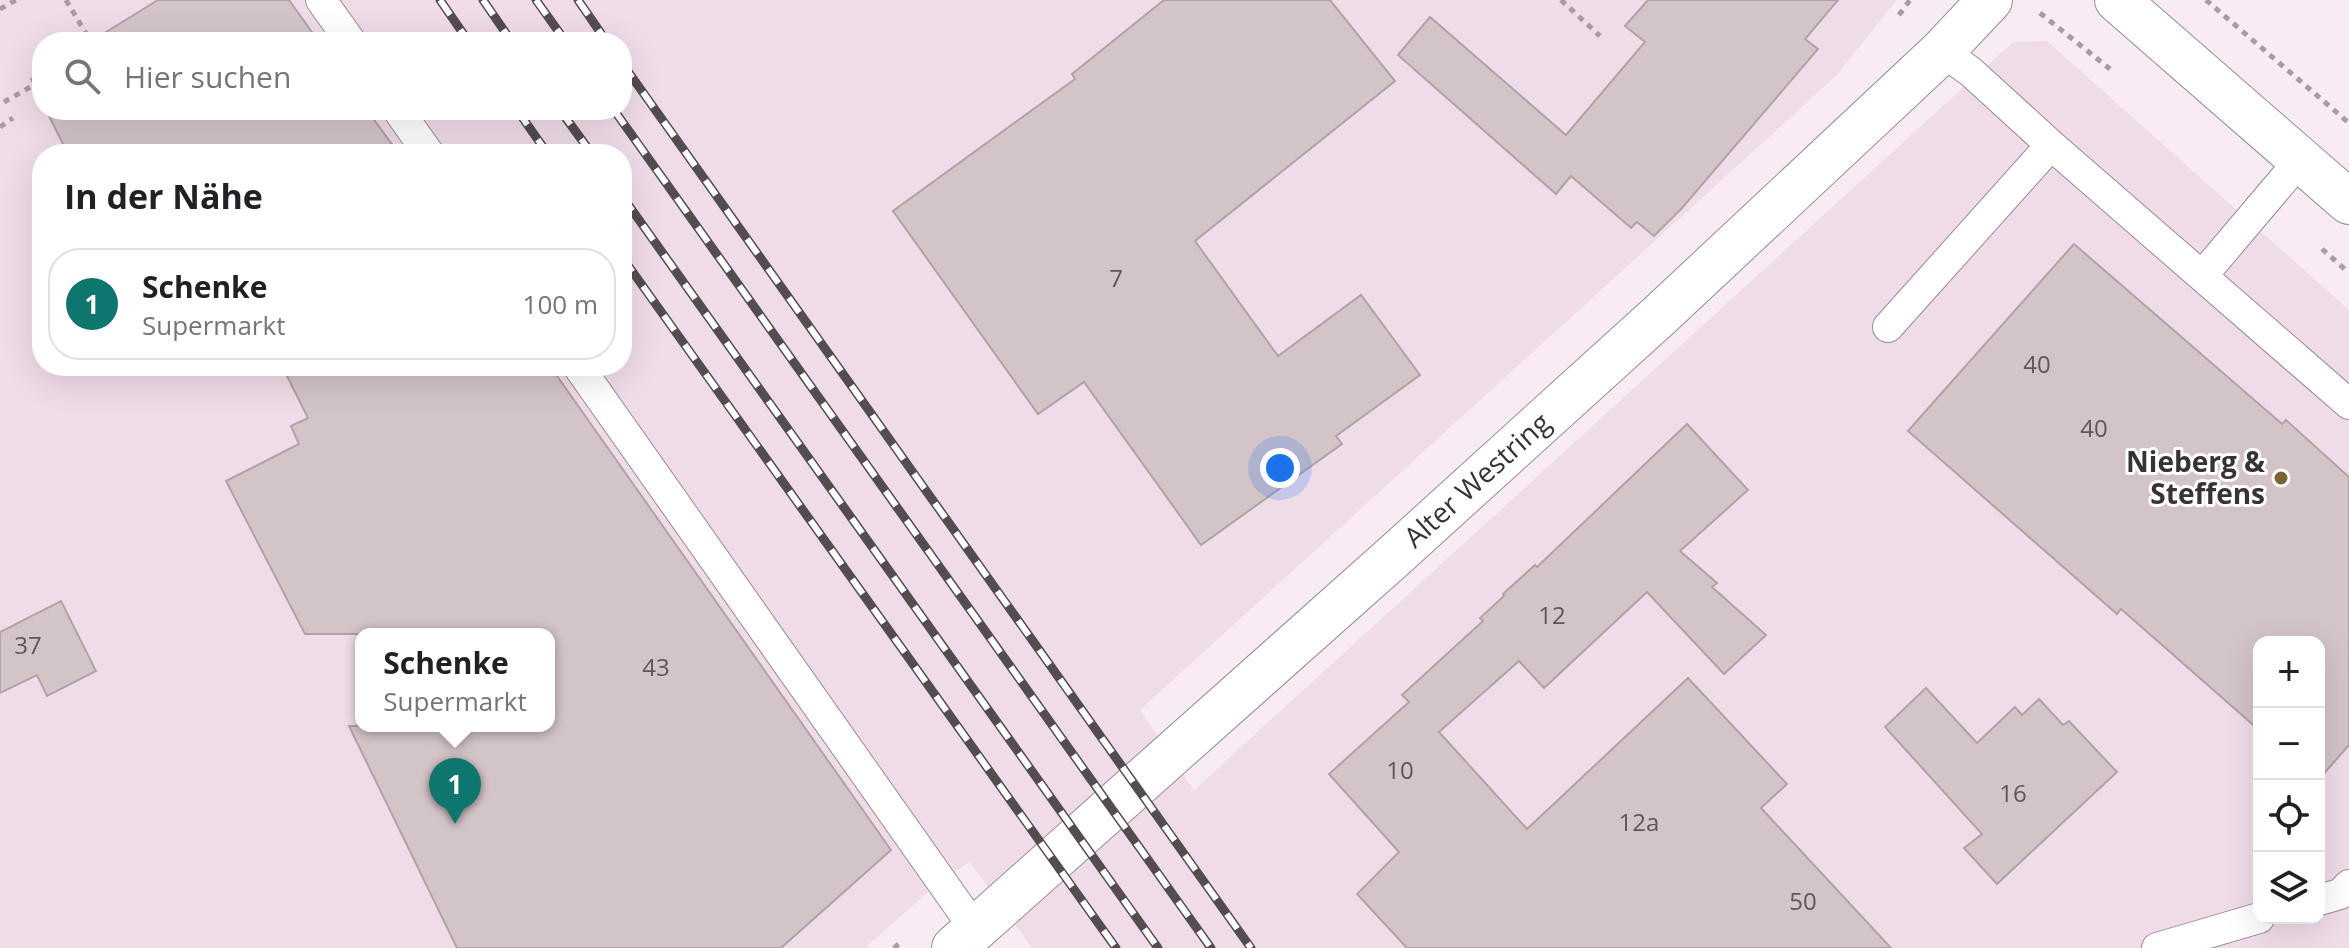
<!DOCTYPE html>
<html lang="de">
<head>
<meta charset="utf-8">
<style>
	:root { --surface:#fff; --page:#f6f6f6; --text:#202124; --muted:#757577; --line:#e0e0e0; --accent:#0f766e }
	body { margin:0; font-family:"Open Sans",sans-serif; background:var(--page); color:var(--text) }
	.controls { position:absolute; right:24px; bottom:24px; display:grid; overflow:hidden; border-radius:16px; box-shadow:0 8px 32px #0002 }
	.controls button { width:72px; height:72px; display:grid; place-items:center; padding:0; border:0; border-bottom:2px solid var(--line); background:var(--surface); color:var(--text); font:40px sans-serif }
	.you { position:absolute; left:1280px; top:468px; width:28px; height:28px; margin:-20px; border:6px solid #fff; border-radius:50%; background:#1a73e8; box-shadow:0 0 0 12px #1a73e833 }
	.badge { display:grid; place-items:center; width:52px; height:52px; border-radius:50%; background:var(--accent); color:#fff; font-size:26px; font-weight:700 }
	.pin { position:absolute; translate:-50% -66px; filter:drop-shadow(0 2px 4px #0008) }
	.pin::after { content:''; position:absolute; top:42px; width:28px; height:24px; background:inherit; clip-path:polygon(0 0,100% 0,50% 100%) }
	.popup { position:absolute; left:355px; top:628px; width:200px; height:104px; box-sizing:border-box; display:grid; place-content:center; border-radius:16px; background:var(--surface); filter:drop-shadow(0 2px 6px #0005); font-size:26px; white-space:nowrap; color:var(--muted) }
	.popup b { font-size:30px; color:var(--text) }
	.popup::after { content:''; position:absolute; left:50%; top:100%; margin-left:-16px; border:16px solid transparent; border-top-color:var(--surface) }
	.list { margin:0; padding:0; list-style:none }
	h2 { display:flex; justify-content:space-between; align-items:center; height:104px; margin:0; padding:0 32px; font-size:34px }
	h2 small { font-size:26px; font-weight:400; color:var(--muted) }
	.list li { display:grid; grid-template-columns:52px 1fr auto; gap:24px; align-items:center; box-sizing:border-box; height:112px; margin:0 16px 16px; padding:0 16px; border:2px solid var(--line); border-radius:32px }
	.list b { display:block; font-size:30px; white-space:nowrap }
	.list p { margin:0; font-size:26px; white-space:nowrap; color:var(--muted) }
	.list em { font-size:26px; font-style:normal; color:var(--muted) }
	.icon { flex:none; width:44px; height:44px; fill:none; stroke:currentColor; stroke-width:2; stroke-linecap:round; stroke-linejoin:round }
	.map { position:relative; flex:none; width:2349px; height:948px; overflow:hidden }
	.search { position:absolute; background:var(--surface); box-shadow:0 8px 32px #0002; left:32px; top:32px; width:600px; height:88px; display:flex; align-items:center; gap:20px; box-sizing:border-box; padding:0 28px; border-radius:32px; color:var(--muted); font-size:30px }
	.panel { position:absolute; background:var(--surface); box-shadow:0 8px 32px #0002; left:32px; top:144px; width:600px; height:232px; border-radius:32px }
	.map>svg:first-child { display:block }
	.built { fill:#f0dce9; fill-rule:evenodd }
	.building { fill:#d3c4c8; stroke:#b0a2a5; stroke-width:2 }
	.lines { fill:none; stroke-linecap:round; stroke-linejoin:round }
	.service-casing { stroke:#978b92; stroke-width:32 }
	.minor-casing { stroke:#978b92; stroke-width:46 }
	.tertiary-casing { stroke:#978b92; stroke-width:46 }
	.path { stroke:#a69ca2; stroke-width:5; stroke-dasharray:6 6; stroke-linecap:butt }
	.service { stroke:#fff; stroke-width:30 }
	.minor { stroke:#fff; stroke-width:44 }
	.tertiary { stroke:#fff; stroke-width:44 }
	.rail-casing { stroke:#534c50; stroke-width:9 }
	.rail { stroke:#fff; stroke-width:6; stroke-dasharray:18; stroke-linecap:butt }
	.poi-dot { fill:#796333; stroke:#fff; stroke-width:3 }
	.labels { text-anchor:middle; stroke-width:6; stroke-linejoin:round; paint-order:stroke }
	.number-label { font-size:24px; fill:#5e565a }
	.poi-label { font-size:28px; font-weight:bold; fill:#373235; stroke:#fff; text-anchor:end }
	.street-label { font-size:28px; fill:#373235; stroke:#fff }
</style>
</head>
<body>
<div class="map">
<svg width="2349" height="948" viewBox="0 0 2349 948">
	<rect width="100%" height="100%" fill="#f8ebf3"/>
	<path class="built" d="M 0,0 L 1897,0 L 1837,75 L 1140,710 L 1194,790 L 2013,42 L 2047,41 L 2349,310 L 2349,948 L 1032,948 L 970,862 L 941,880 L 865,948 L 0,948 ZM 42,42 L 622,42 L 622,110 L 42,110 ZM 42,154 L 622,154 L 622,366 L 42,366 ZM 361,634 L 549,634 L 549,726 L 361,726 ZM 2259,642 L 2319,642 L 2319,918 L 2259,918 Z"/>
	<path class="building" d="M 158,0 L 289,0 L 319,42 L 90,42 Z
		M 1164,0 L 1330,0 L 1395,81 L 1195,241 L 1278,356 L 1361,295 L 1420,375 L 1336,436 L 1342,444 L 1201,545 L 1084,382 L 1038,414 L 893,211 L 1075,79 L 1072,74 Z
		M 1648,0 L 1838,0 L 1805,39 L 1818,49 L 1682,208 L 1654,236 L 1637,222 L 1631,228 L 1571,176 L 1556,194 L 1398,55 L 1430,17 L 1566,135 L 1645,42 L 1625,26 Z
		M 42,72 L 42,101 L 31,79 Z
		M 46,110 L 367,110 L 399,154 L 68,154 Z
		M 2074,244 L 2282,424 L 2286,420 L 2349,477 L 2349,745 L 2320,778 L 2319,642 L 2259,642 L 2259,730 L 2121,609 L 2117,614 L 1908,431 Z
		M 282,366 L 550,366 L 891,850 L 781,948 L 457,948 L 349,726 L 549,726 L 549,634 L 305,634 L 226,481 L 299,444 L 291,426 L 308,418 Z
		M 1687,424 L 1748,490 L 1680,551 L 1717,583 L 1712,587 L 1766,635 L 1724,674 L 1647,592 L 1544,688 L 1519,661 L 1439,732 L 1527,829 L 1688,678 L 1787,784 L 1761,808 L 1891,948 L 1407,948 L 1357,894 L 1399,852 L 1329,774 L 1409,702 L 1402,695 L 1483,621 L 1480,618 L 1504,596 L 1503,594 L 1535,565 L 1537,567 Z
		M 61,601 L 96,671 L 47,696 L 37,675 L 0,693 L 0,632 Z
		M 1926,688 L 1977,743 L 2015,707 L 2022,715 L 2039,699 L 2063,725 L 2069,721 L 2117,772 L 1997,884 L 1964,848 L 1982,834 L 1885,727 Z"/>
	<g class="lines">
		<defs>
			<path id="service" d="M 321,0 L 351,42
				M 1942,51 L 1971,72 L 2051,145 L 2349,404
				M 398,110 L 429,154
				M 2202,276 L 2301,159
				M 1888,327 L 2051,145
				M 578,366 L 975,929
				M 2319,900 L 2340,894 L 2349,885
				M 2157,948 L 2259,918"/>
			<path id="minor" d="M 954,948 L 1392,558 L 1660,315 L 1942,51 L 1990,0"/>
			<path id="tertiary" d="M 2117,0 L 2349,202"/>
		</defs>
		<use href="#service" class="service-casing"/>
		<use href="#minor" class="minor-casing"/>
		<use href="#tertiary" class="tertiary-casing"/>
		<path class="path" d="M 66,0 L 91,42
			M 1561,0 L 1600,36
			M 2206,0 L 2349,123
			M 0,9 L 16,0
			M 2040,13 L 2110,69
			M 1899,15 L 1910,0
			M 4,102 L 34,85
			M 0,127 L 13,118
			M 2322,249 L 2349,273
			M 894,948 L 903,940"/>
		<use href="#service" class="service"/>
		<use href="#minor" class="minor"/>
		<use href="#tertiary" class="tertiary"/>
		<defs>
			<path id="rail" d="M 440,0 L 469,42
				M 483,0 L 512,42
				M 536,0 L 566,42
				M 578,0 L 607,42
				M 622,63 L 1251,948
				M 517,110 L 548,154
				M 560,110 L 592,154
				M 614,110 L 1211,948
				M 622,196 L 1158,948
				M 622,257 L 1116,948"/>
		</defs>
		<use href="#rail" class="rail-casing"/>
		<use href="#rail" class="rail"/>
	</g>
	<circle class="poi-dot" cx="2281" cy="478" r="8"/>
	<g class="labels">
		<g class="number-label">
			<text x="1116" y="287">7</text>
			<text x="2037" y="373">40</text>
			<text x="2094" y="437">40</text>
			<text x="1552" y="624">12</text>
			<text x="28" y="654">37</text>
			<text x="656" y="676">43</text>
			<text x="1400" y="779">10</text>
			<text x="2013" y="802">16</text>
			<text x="1639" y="831">12a</text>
			<text x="1803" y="910">50</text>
		</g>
		<g class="poi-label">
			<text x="2265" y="472">Nieberg &amp;<tspan x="2265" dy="32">Steffens</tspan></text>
		</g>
		<g class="street-label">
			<text transform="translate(1477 480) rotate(-42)" y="10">Alter Westring</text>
		</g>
	</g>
</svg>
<div class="controls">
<button>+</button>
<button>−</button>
<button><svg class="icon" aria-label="locate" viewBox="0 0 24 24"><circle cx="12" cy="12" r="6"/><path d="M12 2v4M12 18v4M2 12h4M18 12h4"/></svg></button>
<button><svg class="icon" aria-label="layers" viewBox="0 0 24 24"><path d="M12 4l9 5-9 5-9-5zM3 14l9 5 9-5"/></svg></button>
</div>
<div class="you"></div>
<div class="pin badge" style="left:455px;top:824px">1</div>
<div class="popup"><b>Schenke</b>Supermarkt</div>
<div class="search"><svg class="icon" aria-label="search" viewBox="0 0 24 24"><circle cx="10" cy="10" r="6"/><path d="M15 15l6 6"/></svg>Hier suchen</div>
<section class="panel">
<h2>In der Nähe<small></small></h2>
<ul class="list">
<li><span class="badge">1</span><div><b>Schenke</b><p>Supermarkt</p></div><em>100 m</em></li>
</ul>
</section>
</div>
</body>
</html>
